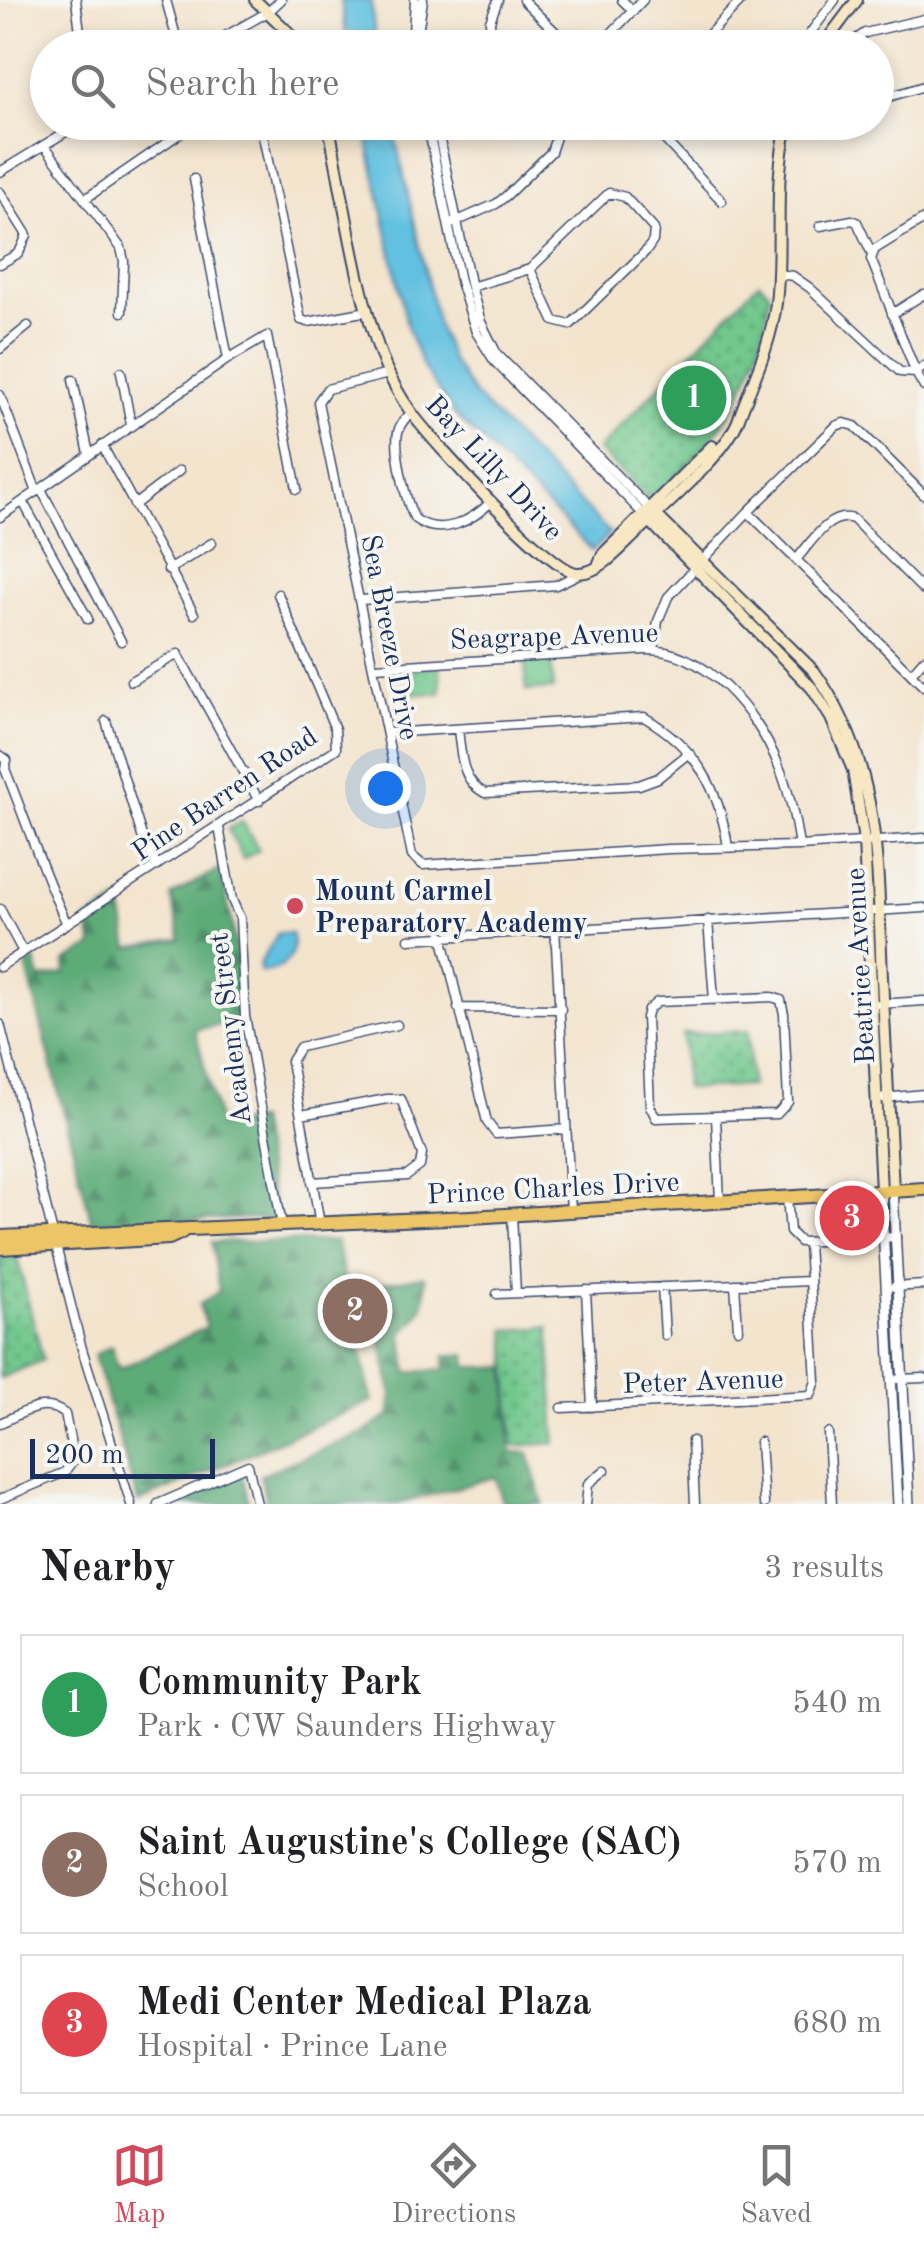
<!DOCTYPE html>
<html lang="en">
<head>
<meta charset="utf-8">
<style>
	:root { --surface:#fff; --page:#f2f2f2; --text:#202124; --muted:#757577; --line:#e0e0e0; --accent:#d1495b }
	body { margin:0; font-family:"Old Standard TT",serif; background:var(--page); color:var(--text) }
	.scale { position:absolute; left:30px; bottom:25px; width:185px; box-sizing:border-box; padding-left:10px; border:5px solid #1b2f5e; border-top:0; font-size:28px; line-height:35px; white-space:nowrap; color:#1b2f5e; -webkit-text-stroke:8px #f6f6f2; paint-order:stroke }
	.you { position:absolute; left:385px; top:788px; width:35px; height:35px; margin:-25px; border:8px solid #fff; border-radius:50%; background:#1a73e8; box-shadow:0 0 0 15px #1a73e833 }
	.badge { display:grid; place-items:center; width:65px; height:65px; border-radius:50%; background:var(--accent); color:#fff; font-size:32px; font-weight:700 }
	.pin { position:absolute; translate:-50% -50%; border:5px solid #fff; box-shadow:0 2px 10px #0006 }
	.list { margin:0; padding:0; list-style:none }
	h2 { display:flex; justify-content:space-between; align-items:center; height:130px; margin:0; padding:0 40px; font-size:42px }
	h2 small { font-size:32px; font-weight:400; color:var(--muted) }
	.list li { display:grid; grid-template-columns:65px 1fr auto; gap:30px; align-items:center; box-sizing:border-box; height:140px; margin:0 20px 20px; padding:0 20px; border:2px solid var(--line); border-radius:0px }
	.list b { display:block; font-size:38px; white-space:nowrap }
	.list p { margin:0; font-size:32px; white-space:nowrap; color:var(--muted) }
	.list em { font-size:32px; font-style:normal; color:var(--muted) }
	.icon { flex:none; width:55px; height:55px; fill:none; stroke:currentColor; stroke-width:2; stroke-linecap:round; stroke-linejoin:round }
	.map { position:relative; flex:none; width:924px; height:1504px; overflow:hidden }
	.search { position:absolute; background:var(--surface); box-shadow:0 5px 15px #0003; left:30px; right:30px; top:30px; height:110px; display:flex; align-items:center; gap:25px; box-sizing:border-box; padding:0 35px; border-radius:55px; color:var(--muted); font-size:38px }
	.sheet { height:610px; background:var(--surface) }
	nav { display:flex; justify-content:space-around; align-items:center; box-sizing:border-box; height:140px; border-top:2px solid var(--line); background:var(--surface); font-size:28px; color:var(--muted) }
	nav a { display:grid; justify-items:center; gap:5px }
	nav .on { color:var(--accent) }
	.map>svg:first-child { display:block }
	.green { fill:#72c88d; stroke:#467c76; stroke-width:2.5 }
	.forest { fill:url(#forest-firs); stroke:#3c6e6b; stroke-width:2.5 }
	.park { fill:url(#park-dots); stroke:#467c76; stroke-width:2.5 }
	.water { fill:#62c1e0; stroke:#3e789f; stroke-width:2.5 }
	.lines { fill:none; stroke-linecap:round; stroke-linejoin:round }
	.minor-casing { stroke:#3b4a6f; stroke-width:11 }
	.tertiary-casing { stroke:#3b4a6f; stroke-width:12 }
	.secondary-casing { stroke:#3b4a6f; stroke-width:14 }
	.trunk-casing { stroke:#3b4a6f; stroke-width:16 }
	.minor { stroke:#fff; stroke-width:8 }
	.tertiary { stroke:#fff; stroke-width:9 }
	.secondary { stroke:#f7e8c3; stroke-width:10 }
	.trunk { stroke:#ecc569; stroke-width:12 }
	.poi-dot { fill:#d1495b; stroke:#f6f6f2; stroke-width:4 }
	.labels { text-anchor:middle; stroke-width:8; stroke-linejoin:round; paint-order:stroke }
	.street-label { font-size:28px; fill:#1b2f5e; stroke:#f6f6f2 }
	.poi-label { font-size:28px; font-weight:bold; fill:#1b2f5e; stroke:#f6f6f2; text-anchor:start }
</style>
</head>
<body>
<div class="map">
<svg width="924" height="1504" viewBox="0 0 924 1504">
	<defs>
		<pattern id="forest-firs" width="22" height="20" patternUnits="userSpaceOnUse" patternTransform="scale(2.5)"><rect width="22" height="20" fill="#5dac78"/><path d="M5 1l3.5 6h-7zM16 11l3.5 6h-7z" fill="#4c8c66"/></pattern>
		<pattern id="park-dots" width="8" height="8" patternUnits="userSpaceOnUse" patternTransform="scale(2.5)"><rect width="8" height="8" fill="#72c88d"/><path d="M2 2h.1M6 6h.1" fill="none" stroke="#5da376" stroke-width="1.8" stroke-linecap="round"/></pattern>
	</defs>
	<rect width="100%" height="100%" fill="#f6f6f2"/>
	<filter id="ink" filterUnits="userSpaceOnUse"><feTurbulence type="fractalNoise" baseFrequency=".01" numOctaves="2"/><feDisplacementMap in="SourceGraphic" scale="20" xChannelSelector="R" yChannelSelector="G"/><feConvolveMatrix kernelMatrix="1 2 1 2 8 2 1 2 1" color-interpolation-filters="sRGB"/></filter>
	<filter id="wash" filterUnits="userSpaceOnUse"><feTurbulence type="fractalNoise" baseFrequency=".0048" numOctaves="4" result="noise"/><feDisplacementMap in="SourceGraphic" scale="40" xChannelSelector="R" yChannelSelector="G"/><feGaussianBlur stdDeviation="2.25" result="paint"/><feColorMatrix in="noise" values="0 0 0 0 0 0 0 0 0 0 0 0 0 0 0 0 0 1.4 0 .05"/><feComposite in="paint" operator="in"/></filter>
	<g filter="url(#wash)">
		<rect width="100%" height="100%" fill="#f3e4cd"/>
		<path class="green" d="M 551,660 L 553,689 L 526,691 L 525,662 Z
			M 440,667 L 441,693 L 414,694 L 413,668 Z
			M 242,821 L 259,850 L 243,859 L 228,829 Z"/>
		<path class="forest" d="M 221,868 L 238,956 L 240,1020 L 195,1030 L 220,1127 L 258,1120 L 275,1218 L 92,1223 L 26,965 L 35,960 L 40,979 L 66,973 L 65,962 L 93,946 L 87,920 L 121,900 L 129,948 L 181,939 L 171,896 Z
			M 336,1241 L 372,1401 L 138,1502 L 94,1355 L 111,1346 L 119,1369 L 207,1327 L 199,1305 L 219,1291 L 212,1242 Z
			M 425,1276 C 428,1303 422,1315 402,1333 L 408,1373 L 445,1369 L 445,1356 L 466,1354 L 467,1367 L 506,1367 L 511,1452 L 529,1453 L 543,1504 L 503,1504 L 496,1477 L 397,1504 L 267,1504 L 260,1475 L 363,1433 L 389,1416 L 392,1394 L 370,1285 Z
			M 242,1474 L 249,1504 L 172,1504 Z"/>
		<path class="park" d="M 759,282 L 770,293 C 761,363 735,420 685,468 C 673,480 662,491 647,497 L 598,450 Z
			M 748,1031 L 751,1086 L 685,1089 L 683,1034 Z
			M 0,1257 L 17,1257 L 43,1360 L 0,1378 Z
			M 549,1327 L 556,1443 L 513,1446 L 506,1330 Z"/>
		<path class="water" d="M 341,0 L 371,0 L 376,47 L 348,47 Z
			M 364,123 L 392,123 L 438,327 L 452,361 L 475,396 L 610,533 L 593,551 L 454,414 L 424,369 L 408,330 Z
			M 278,933 L 291,933 C 298,956 284,970 261,972 L 259,965 Z"/>
	</g>
	<g filter="url(#ink)">
		<g class="lines">
			<defs>
				<path id="minor" d="M 76,0 L 82,48
					M 166,0 L 175,33 L 184,48
					M 523,0 L 572,48
					M 622,0 L 633,11
					M 204,48 L 268,12 L 281,0
					M 412,48 L 415,0
					M 421,48 L 419,26 L 423,0
					M 491,48 L 490,21 L 498,0
					M 597,48 L 643,0
					M 696,48 L 742,0
					M 799,48 L 835,0
					M 843,48 L 865,33 L 924,19
					M 882,99 L 924,86
					M 260,122 L 301,320 L 308,322 L 368,311
					M 427,122 L 460,281 L 476,332 L 495,362 L 643,514
					M 436,122 L 470,283 L 481,322 L 497,354 L 649,508
					M 648,122 L 722,201
					M 45,146 L 121,248 L 124,261 L 122,312
					M 0,172 L 82,122
					M 194,179 L 228,359
					M 0,192 L 27,235 L 19,253 L 0,264
					M 85,199 L 188,128
					M 924,219 L 875,249 L 871,259 L 916,373 L 924,366
					M 453,223 L 496,204 L 506,196 L 551,152 L 557,134 L 551,122
					M 820,226 L 852,220 L 857,222 L 872,254
					M 778,274 L 793,276 L 810,288 L 900,372 L 916,373 L 924,387
					M 471,287 L 530,269 L 609,193 L 625,197 L 654,229 L 653,241 L 647,250 L 570,325 L 554,321 L 530,269
					M 892,314 L 924,294
					M 0,349 L 28,326
					M 121,372 L 131,425
					M 389,374 L 327,389 L 318,402 L 412,856 L 423,865 L 668,849 L 799,846 L 924,838
					M 73,380 L 89,454
					M 0,395 L 37,492
					M 412,413 C 405,419 400,423 398,432 C 394,450 406,504 415,519 C 441,538 472,521 492,501
					M 102,445 L 194,614
					M 41,489 L 121,641
					M 23,502 L 88,619
					M 134,505 L 179,471
					M 748,512 L 924,687
					M 0,517 L 228,359 L 267,336 L 297,489
					M 796,560 C 810,544 829,511 853,519 L 924,591
					M 168,570 L 212,543
					M 361,600 L 556,585 L 579,574
					M 654,650 L 658,621 L 668,597 L 748,512 L 836,426 L 844,423 L 855,426 L 924,495
					M 375,667 L 645,650 C 705,648 757,713 778,764 C 789,790 795,818 799,846
					M 911,674 L 924,659
					M 131,681 L 178,654 L 259,801
					M 106,721 L 142,836 L 157,866
					M 458,729 C 461,753 461,782 485,793 L 639,785 L 658,778 L 689,753
					M 387,733 L 644,717 C 697,748 719,788 728,847
					M 0,755 L 7,760 L 5,769 C 26,821 43,873 67,924
					M 219,827 L 232,900 L 240,918 L 245,1016 L 282,1226
					M 0,909 L 23,952
					M 708,920 L 714,1000
					M 555,928 L 571,1211
					M 442,935 L 487,1122 L 496,1134 L 566,1129
					M 409,939 L 924,908
					M 0,967 L 336,749 L 335,729 L 278,594
					M 772,997 L 781,1000 L 784,1014 L 788,1102 L 777,1114 L 656,1118 L 650,1106 L 646,1017 L 648,1010 L 657,1002 Z
					M 879,1004 L 924,1001
					M 458,1008 L 561,1009
					M 0,1024 L 82,1349 L 131,1504
					M 884,1098 L 924,1094
					M 301,1115 L 387,1099 L 401,1099 L 422,1154 L 420,1166 L 407,1176 L 312,1182
					M 716,1117 L 720,1201
					M 787,1197 L 790,1232 L 800,1242 L 896,1237
					M 512,1215 L 516,1293
					M 320,1224 L 291,1061 L 300,1047 L 397,1025
					M 735,1284 L 738,1329
					M 662,1287 L 665,1335
					M 894,1287 L 924,1285
					M 586,1290 L 592,1407
					M 497,1294 L 810,1281
					M 899,1379 L 924,1378
					M 562,1408 L 811,1395 L 816,1381 L 808,1243
					M 0,1423 C 22,1414 43,1397 65,1414 L 74,1460 L 65,1472 L 0,1499
					M 828,1433 L 832,1504
					M 692,1441 L 695,1504
					M 760,1442 L 764,1504
					M 158,1504 L 248,1465 L 257,1504
					M 586,1504 L 588,1484 L 605,1470"/>
				<path id="tertiary" d="M 893,1190 L 909,1504
					M 881,1191 L 898,1504"/>
				<path id="secondary" d="M 255,0 L 305,48
					M 821,48 L 857,0
					M 328,122 C 345,203 355,289 385,366 C 392,382 401,398 411,412 C 430,439 552,574 578,573 C 602,573 623,545 639,531 C 666,505 728,452 739,418 C 753,380 771,345 776,303 C 783,242 772,183 788,122
					M 649,508 L 814,671 C 882,766 877,866 882,977 C 885,1048 889,1119 893,1190
					M 643,514 L 812,688 L 831,718 L 853,770 L 864,841 L 881,1191
					M 599,563 L 603,554 L 712,446"/>
				<path id="trunk" d="M 0,1237 L 471,1217 L 924,1189
					M 0,1248 L 169,1238 L 182,1232"/>
			</defs>
			<use href="#minor" class="minor-casing"/>
			<use href="#tertiary" class="tertiary-casing"/>
			<use href="#secondary" class="secondary-casing"/>
			<use href="#trunk" class="trunk-casing"/>
			<use href="#minor" class="minor"/>
			<use href="#tertiary" class="tertiary"/>
			<use href="#secondary" class="secondary"/>
			<use href="#trunk" class="trunk"/>
		</g>
	</g>
	<circle class="poi-dot" cx="295" cy="906" r="10"/>
	<g class="labels">
		<g class="street-label">
			<text transform="translate(495 467) rotate(47)" y="10">Bay Lilly Drive</text>
			<text transform="translate(554 635) rotate(-2)" y="10">Seagrape Avenue</text>
			<text transform="translate(391 637) rotate(79)" y="10">Sea Breeze Drive</text>
			<text transform="translate(224 793) rotate(-34)" y="10">Pine Barren Road</text>
			<text transform="translate(859 966) rotate(-93)" y="10">Beatrice Avenue</text>
			<text transform="translate(229 1029) rotate(-97)" y="10">Academy Street</text>
			<text transform="translate(553 1187) rotate(-3)" y="10">Prince Charles Drive</text>
			<text transform="translate(703 1380) rotate(-2)" y="10">Peter Avenue</text>
		</g>
		<g class="poi-label">
			<text x="315" y="900">Mount Carmel<tspan x="315" dy="32">Preparatory Academy</tspan></text>
		</g>
	</g>
</svg>
<div class="scale">200 m</div>
<div class="you"></div>
<div class="pin badge" style="left:694px;top:398px;background:#2e9e5b">1</div>
<div class="pin badge" style="left:355px;top:1311px;background:#8d6e63">2</div>
<div class="pin badge" style="left:852px;top:1218px;background:#e0444e">3</div>
<div class="search"><svg class="icon" aria-label="search" viewBox="0 0 24 24"><circle cx="10" cy="10" r="6"/><path d="M15 15l6 6"/></svg>Search here</div>
</div>
<section class="sheet">
<h2>Nearby<small>3 results</small></h2>
<ul class="list">
<li><span class="badge" style="background:#2e9e5b">1</span><div><b>Community Park</b><p>Park · CW Saunders Highway</p></div><em>540 m</em></li>
<li><span class="badge" style="background:#8d6e63">2</span><div><b>Saint Augustine's College (SAC)</b><p>School</p></div><em>570 m</em></li>
<li><span class="badge" style="background:#e0444e">3</span><div><b>Medi Center Medical Plaza</b><p>Hospital · Prince Lane</p></div><em>680 m</em></li>
</ul>
</section>
<nav>
<a class="on"><svg class="icon" aria-label="map" viewBox="0 0 24 24"><path d="M3 6l6-2 6 2 6-2v14l-6 2-6-2-6 2zM9 4v14M15 6v14"/></svg>Map</a>
<a><svg class="icon" aria-label="directions" viewBox="0 0 24 24"><path d="M12 3l9 9-9 9-9-9zM9 14v-3h6M13 9l2 2-2 2"/></svg>Directions</a>
<a><svg class="icon" aria-label="saved" viewBox="0 0 24 24"><path d="M7 4h10v16l-5-4-5 4z"/></svg>Saved</a>
</nav>
</body>
</html>
